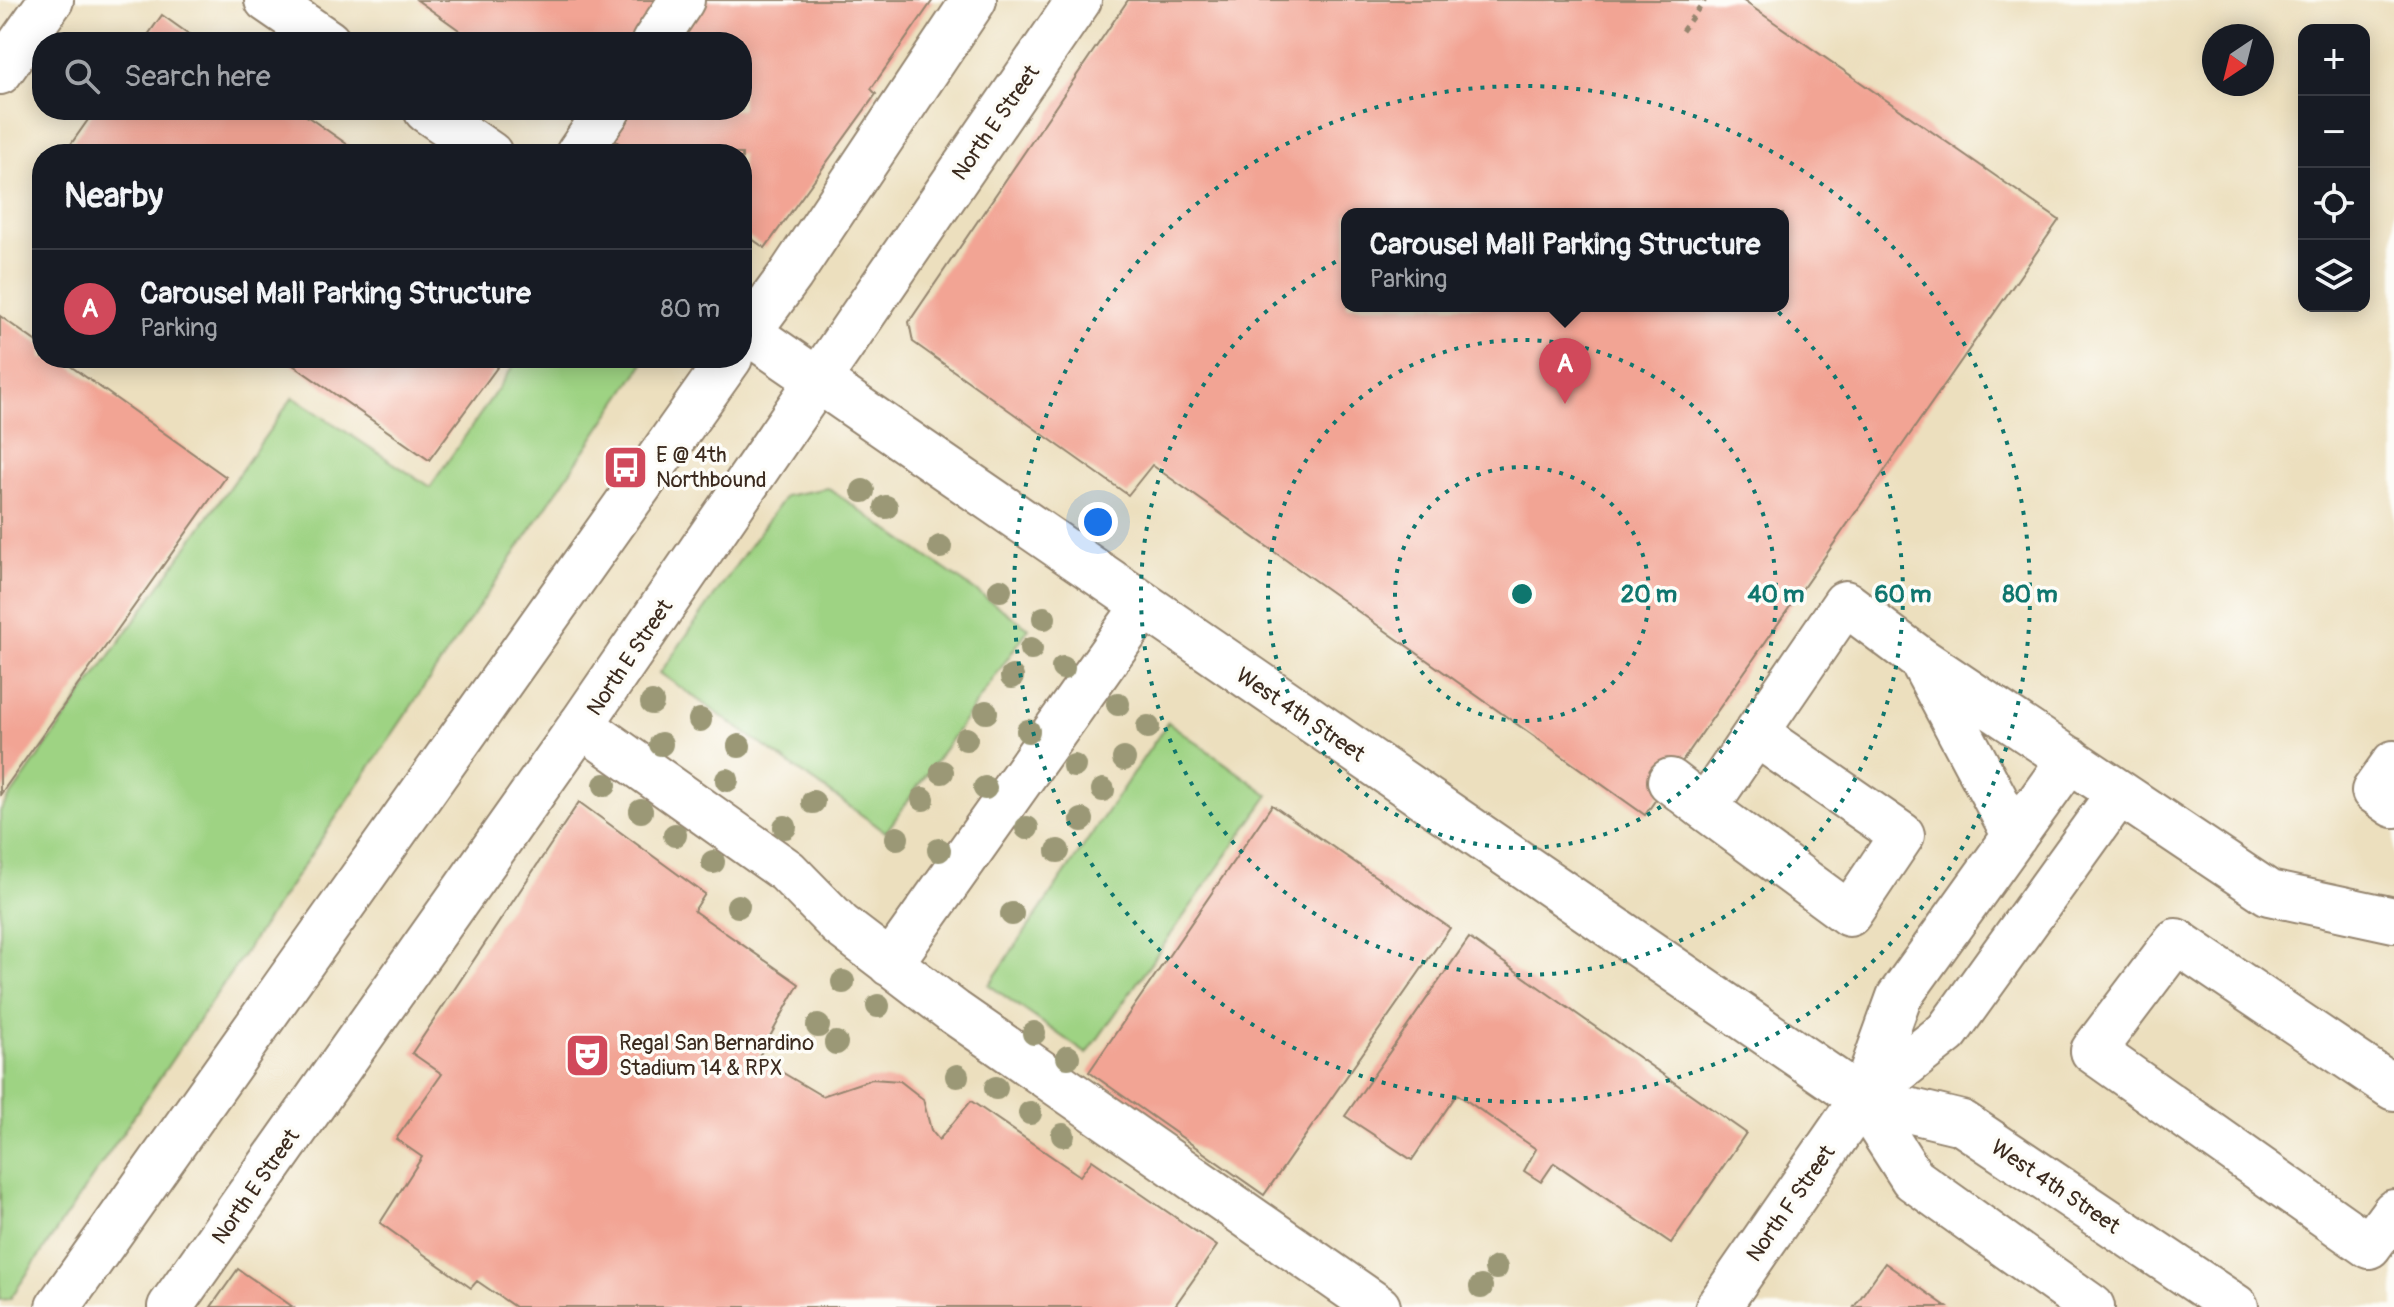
<!DOCTYPE html>
<html lang="en">
<head>
<meta charset="utf-8">
<style>
	:root { --surface:#171b24; --page:#242831; --text:#f1f3f6; --muted:#9ea1a6; --line:#363941; --accent:#d1495b }
	body { margin:0; font-family:Pangolin,sans-serif; background:var(--page); color:var(--text) }
	.controls { position:absolute; right:24px; top:24px; display:grid; overflow:hidden; border-radius:16px; box-shadow:0 4px 20px #0003 }
	.controls button { width:72px; height:72px; display:grid; place-items:center; padding:0; border:0; border-bottom:2px solid var(--line); background:var(--surface); color:var(--text); font:40px sans-serif }
	.compass { position:absolute; left:2202px; top:24px; width:72px; height:72px; border-radius:50%; background:var(--surface); box-shadow:0 4px 20px #0003; rotate:215deg }
	.you { position:absolute; left:1098px; top:522px; width:28px; height:28px; margin:-20px; border:6px solid #fff; border-radius:50%; background:#1a73e8; box-shadow:0 0 0 12px #1a73e833 }
	.badge { display:grid; place-items:center; width:52px; height:52px; border-radius:50%; background:var(--accent); color:#fff; font-size:26px; font-weight:700 }
	.pin { position:absolute; translate:-50% -66px; filter:drop-shadow(0 2px 4px #0008) }
	.pin::after { content:''; position:absolute; top:42px; width:28px; height:24px; background:inherit; clip-path:polygon(0 0,100% 0,50% 100%) }
	.popup { position:absolute; left:1341px; top:208px; width:448px; height:104px; box-sizing:border-box; display:grid; place-content:center; border-radius:16px; background:var(--surface); filter:drop-shadow(0 2px 6px #0005); font-size:26px; white-space:nowrap; color:var(--muted) }
	.popup b { font-size:30px; color:var(--text) }
	.popup::after { content:''; position:absolute; left:50%; top:100%; margin-left:-16px; border:16px solid transparent; border-top-color:var(--surface) }
	.list { margin:0; padding:0; list-style:none }
	h2 { display:flex; justify-content:space-between; align-items:center; height:104px; margin:0; padding:0 32px; font-size:34px }
	h2 small { font-size:26px; font-weight:400; color:var(--muted) }
	.list li { display:grid; grid-template-columns:52px 1fr auto; gap:24px; align-items:center; box-sizing:border-box; height:120px; padding:0 32px; border-top:2px solid var(--line) }
	.list b { display:block; font-size:30px; white-space:nowrap }
	.list p { margin:0; font-size:26px; white-space:nowrap; color:var(--muted) }
	.list em { font-size:26px; font-style:normal; color:var(--muted) }
	.icon { flex:none; width:44px; height:44px; fill:none; stroke:currentColor; stroke-width:2; stroke-linecap:round; stroke-linejoin:round }
	.map { position:relative; flex:none; width:2394px; height:1307px; overflow:hidden }
	.search { position:absolute; background:var(--surface); box-shadow:0 4px 20px #0003; left:32px; top:32px; width:720px; height:88px; display:flex; align-items:center; gap:20px; box-sizing:border-box; padding:0 28px; border-radius:32px; color:var(--muted); font-size:30px }
	.panel { position:absolute; background:var(--surface); box-shadow:0 4px 20px #0003; left:32px; top:144px; width:720px; height:224px; border-radius:32px }
	.map>svg:first-child { display:block }
	.green { fill:#9ed383; stroke:#6c7e50; stroke-width:2 }
	.building { fill:#f2a494; fill-rule:evenodd }
	.lines { fill:none; stroke-linecap:round; stroke-linejoin:round }
	.minor-casing { stroke:#94846e; stroke-width:48 }
	.major-casing { stroke:#94846e; stroke-width:48 }
	.path { stroke:#94846e; stroke-width:5; stroke-dasharray:6 6; stroke-linecap:butt }
	.minor { stroke:#fff; stroke-width:44 }
	.major { stroke:#fff; stroke-width:44 }
	.tree { fill:#9b9876 }
	.ring { fill:none; stroke:#0f766e; stroke-width:4; stroke-dasharray:4 8 }
	.labels { text-anchor:middle; stroke-width:7; stroke-linejoin:round; paint-order:stroke }
	.street-label { font-size:22px; fill:#3b2a1e; stroke:#fdfcf7 }
	.poi-label { font-size:22px; fill:#3b2a1e; stroke:#fdfcf7; text-anchor:start }
	.centre { fill:#0f766e; stroke:#fdfcf7; stroke-width:4 }
	.ring-label { font-size:24px; text-anchor:middle; font-weight:bold; fill:#0f766e; stroke:#fdfcf7; stroke-width:7; stroke-linejoin:round; paint-order:stroke }
</style>
</head>
<body>
<div class="map">
<svg width="2394" height="1307" viewBox="0 0 2394 1307">
	<rect width="100%" height="100%" fill="#fdfcf7"/>
	<filter id="ink" filterUnits="userSpaceOnUse"><feTurbulence type="fractalNoise" baseFrequency=".0125" numOctaves="2"/><feDisplacementMap in="SourceGraphic" scale="16" xChannelSelector="R" yChannelSelector="G"/><feConvolveMatrix kernelMatrix="1 2 1 2 8 2 1 2 1" color-interpolation-filters="sRGB"/></filter>
	<filter id="wash" filterUnits="userSpaceOnUse"><feTurbulence type="fractalNoise" baseFrequency=".006" numOctaves="4" result="noise"/><feDisplacementMap in="SourceGraphic" scale="32" xChannelSelector="R" yChannelSelector="G"/><feGaussianBlur stdDeviation="1.8" result="paint"/><feColorMatrix in="noise" values="0 0 0 0 0 0 0 0 0 0 0 0 0 0 0 0 0 1.4 0 .05"/><feComposite in="paint" operator="in"/></filter>
	<g filter="url(#wash)">
		<rect width="100%" height="100%" fill="#ecdfbe"/>
		<path class="green" d="M 519,358 L 635,358 L 643,364 L 10,1299 L 0,1300 L 0,811 L 293,397 L 430,487 Z
			M 828,488 L 1029,628 L 886,832 L 660,673 L 785,496 Z
			M 1168,722 L 1269,795 L 1087,1054 L 989,985 Z"/>
		<g id="blocks">
			<path class="building" d="M 417,0 L 671,0 L 641,42 L 476,42 Z
				M 704,0 L 933,0 L 871,89 L 876,94 L 765,248 L 742,232 L 742,154 L 634,154 L 609,136 L 627,110 L 742,110 L 742,42 L 675,42 Z
				M 1128,0 L 1742,0 L 2059,220 L 1645,815 L 1152,465 L 1128,495 L 913,342 L 909,322 ZM 1347,214 L 1783,214 L 1783,306 L 1347,306 Z
				M 162,15 L 200,42 L 143,42 Z
				M 95,110 L 298,110 L 361,154 L 64,154 Z
				M 0,316 L 42,346 L 42,358 L 59,358 L 226,477 L 0,795 Z
				M 283,358 L 504,358 L 429,460 Z
				M 579,802 L 705,894 L 694,911 L 799,984 L 758,1058 L 822,1096 L 872,1079 L 900,1081 L 923,1099 L 931,1130 L 939,1140 L 971,1101 L 1080,1176 L 1092,1160 L 1217,1246 L 1174,1307 L 515,1307 L 477,1281 L 471,1288 L 380,1223 L 422,1157 L 396,1139 L 442,1074 L 412,1053 Z
				M 1272,805 L 1450,928 L 1264,1195 L 1089,1072 Z
				M 1469,938 L 1746,1133 L 1671,1243 L 1554,1163 L 1541,1182 L 1524,1171 L 1536,1149 L 1457,1094 L 1412,1160 L 1345,1116 Z
				M 1885,1263 L 1947,1307 L 1854,1307 Z
				M 238,1269 L 293,1307 L 211,1307 Z"/>
		</g>
	</g>
	<g filter="url(#ink)">
		<use href="#blocks" fill-opacity="0" stroke="#94846e" stroke-width="2"/>
		<g class="lines">
			<defs>
				<path id="minor" d="M 654,42 L 682,0
					M 0,72 L 51,0
					M 578,154 L 608,110
					M 1924,665 L 2015,836
					M 581,725 L 787,871 L 840,925 L 954,1012 L 1378,1307
					M 1756,734 L 1902,835 L 1849,914 L 1705,808 L 1845,603 L 1921,660 L 2269,893 L 2394,920
					M 2394,763 L 2374,791 L 2394,805
					M 1670,781 L 1705,808
					M 890,964 L 1144,606
					M 2394,1088 L 2176,941 L 2093,1051 L 2369,1246 L 2394,1212
					M 1862,1099 L 1947,1032 L 2119,793
					M 1718,1307 L 1862,1099 L 1899,997 L 2070,759"/>
				<path id="major" d="M 267,0 L 328,42
					M 426,110 L 490,154
					M 742,328 L 1862,1099 L 1962,1123 L 2236,1307
					M 742,341 L 791,274 L 974,0
					M 1862,1099 L 1913,1179 L 2092,1307
					M 58,1307 L 730,358
					M 170,1307 L 581,725 L 1079,0"/>
			</defs>
			<use href="#minor" class="minor-casing"/>
			<use href="#major" class="major-casing"/>
			<path class="path" d="M 1682,31 L 1705,0"/>
			<use href="#minor" class="minor"/>
			<use href="#major" class="major"/>
		</g>
		<g class="tree">
			<circle cx="863" cy="491" r="12"/>
			<circle cx="886" cy="507" r="12"/>
			<circle cx="940" cy="547" r="12"/>
			<circle cx="1000" cy="590" r="12"/>
			<circle cx="1044" cy="618" r="12"/>
			<circle cx="1031" cy="649" r="12"/>
			<circle cx="1063" cy="668" r="12"/>
			<circle cx="1012" cy="677" r="12"/>
			<circle cx="652" cy="703" r="12"/>
			<circle cx="1118" cy="704" r="12"/>
			<circle cx="986" cy="712" r="12"/>
			<circle cx="700" cy="720" r="12"/>
			<circle cx="1148" cy="727" r="12"/>
			<circle cx="1028" cy="731" r="12"/>
			<circle cx="966" cy="739" r="12"/>
			<circle cx="661" cy="744" r="12"/>
			<circle cx="739" cy="746" r="12"/>
			<circle cx="1124" cy="759" r="12"/>
			<circle cx="1074" cy="766" r="12"/>
			<circle cx="942" cy="772" r="12"/>
			<circle cx="727" cy="780" r="12"/>
			<circle cx="605" cy="785" r="12"/>
			<circle cx="985" cy="788" r="12"/>
			<circle cx="1103" cy="790" r="12"/>
			<circle cx="923" cy="799" r="12"/>
			<circle cx="813" cy="802" r="12"/>
			<circle cx="641" cy="811" r="12"/>
			<circle cx="1082" cy="820" r="12"/>
			<circle cx="785" cy="827" r="12"/>
			<circle cx="1027" cy="828" r="12"/>
			<circle cx="675" cy="835" r="12"/>
			<circle cx="897" cy="838" r="12"/>
			<circle cx="939" cy="850" r="12"/>
			<circle cx="1058" cy="851" r="12"/>
			<circle cx="713" cy="862" r="12"/>
			<circle cx="738" cy="906" r="12"/>
			<circle cx="1012" cy="914" r="12"/>
			<circle cx="843" cy="982" r="12"/>
			<circle cx="878" cy="1006" r="12"/>
			<circle cx="818" cy="1026" r="12"/>
			<circle cx="1034" cy="1033" r="12"/>
			<circle cx="836" cy="1043" r="12"/>
			<circle cx="1068" cy="1057" r="12"/>
			<circle cx="957" cy="1076" r="12"/>
			<circle cx="996" cy="1088" r="12"/>
			<circle cx="1030" cy="1113" r="12"/>
			<circle cx="1063" cy="1135" r="12"/>
			<circle cx="1496" cy="1268" r="12"/>
			<circle cx="1481" cy="1287" r="12"/>
		</g>
	</g>
	<g class="ring">
		<circle cx="1522" cy="594" r="127"/>
		<circle cx="1522" cy="594" r="254"/>
		<circle cx="1522" cy="594" r="381"/>
		<circle cx="1522" cy="594" r="508"/>
	</g>
	<defs>
		<symbol id="bus-square" viewBox="-11 -11 22 22"><rect x="-9" y="-9" width="18" height="18" rx="4" fill="#d1495b" stroke="#fdfcf7"/><path d="M-5-6H5V4H4V6H2V4H-2V6H-4V4H-5ZM-3.5-4V0h7V-4ZM-3.5 1.2v1.5H-2V1.2ZM2 1.2v1.5H3.5V1.2Z" fill="#fff"/></symbol>
		<symbol id="theatre-square" viewBox="-11 -11 22 22"><rect x="-9" y="-9" width="18" height="18" rx="4" fill="#d1495b" stroke="#fdfcf7"/><path d="M-5-5.5Q0-4 5-5.5V0Q5 5 0 6Q-5 5-5 0ZM-3.3-2.5H-1v1.5H-3.3ZM1-2.5H3.3v1.5H1ZM-2.8 1Q0 5.5 2.8 1Z" fill="#fff"/></symbol>
	</defs>
	<g fill-rule="evenodd">
		<use href="#bus-square" x="600" y="442" width="51" height="51"/>
		<use href="#theatre-square" x="562" y="1030" width="51" height="51"/>
	</g>
	<g class="labels">
		<g class="street-label">
			<text transform="translate(995 122) rotate(-55)" y="8">North E Street</text>
			<text transform="translate(629 657) rotate(-56)" y="8">North E Street</text>
			<text transform="translate(1301 714) rotate(34)" y="8">West 4th Street</text>
			<text transform="translate(255 1186) rotate(-55)" y="8">North E Street</text>
			<text transform="translate(2056 1186) rotate(34)" y="8">West 4th Street</text>
			<text transform="translate(1790 1203) rotate(-55)" y="8">North F Street</text>
		</g>
		<g class="poi-label">
			<text x="656" y="462">E @ 4th<tspan x="656" dy="25">Northbound</tspan></text>
			<text x="619" y="1050">Regal San Bernardino<tspan x="619" dy="25">Stadium 14 &amp; RPX</tspan></text>
		</g>
	</g>
	<circle cx="1522" cy="594" r="12" class="centre"/>
	<g class="ring-label">
		<text x="1649" y="602">20 m</text>
		<text x="1776" y="602">40 m</text>
		<text x="1903" y="602">60 m</text>
		<text x="2030" y="602">80 m</text>
	</g>
</svg>
<div class="controls">
<button>+</button>
<button>−</button>
<button><svg class="icon" aria-label="locate" viewBox="0 0 24 24"><circle cx="12" cy="12" r="6"/><path d="M12 2v4M12 18v4M2 12h4M18 12h4"/></svg></button>
<button><svg class="icon" aria-label="layers" viewBox="0 0 24 24"><path d="M12 4l9 5-9 5-9-5zM3 14l9 5 9-5"/></svg></button>
</div>
<svg class="compass" viewBox="-18 -18 36 36"><path d="M0-13l5 13h-10z" fill="#e53935"/><path d="M0 13l5-13h-10z" fill="#9ea1a6"/></svg>
<div class="you"></div>
<div class="pin badge" style="left:1565px;top:404px">A</div>
<div class="popup"><b>Carousel Mall Parking Structure</b>Parking</div>
<div class="search"><svg class="icon" aria-label="search" viewBox="0 0 24 24"><circle cx="10" cy="10" r="6"/><path d="M15 15l6 6"/></svg>Search here</div>
<section class="panel">
<h2>Nearby<small></small></h2>
<ul class="list">
<li><span class="badge">A</span><div><b>Carousel Mall Parking Structure</b><p>Parking</p></div><em>80 m</em></li>
</ul>
</section>
</div>
</body>
</html>
